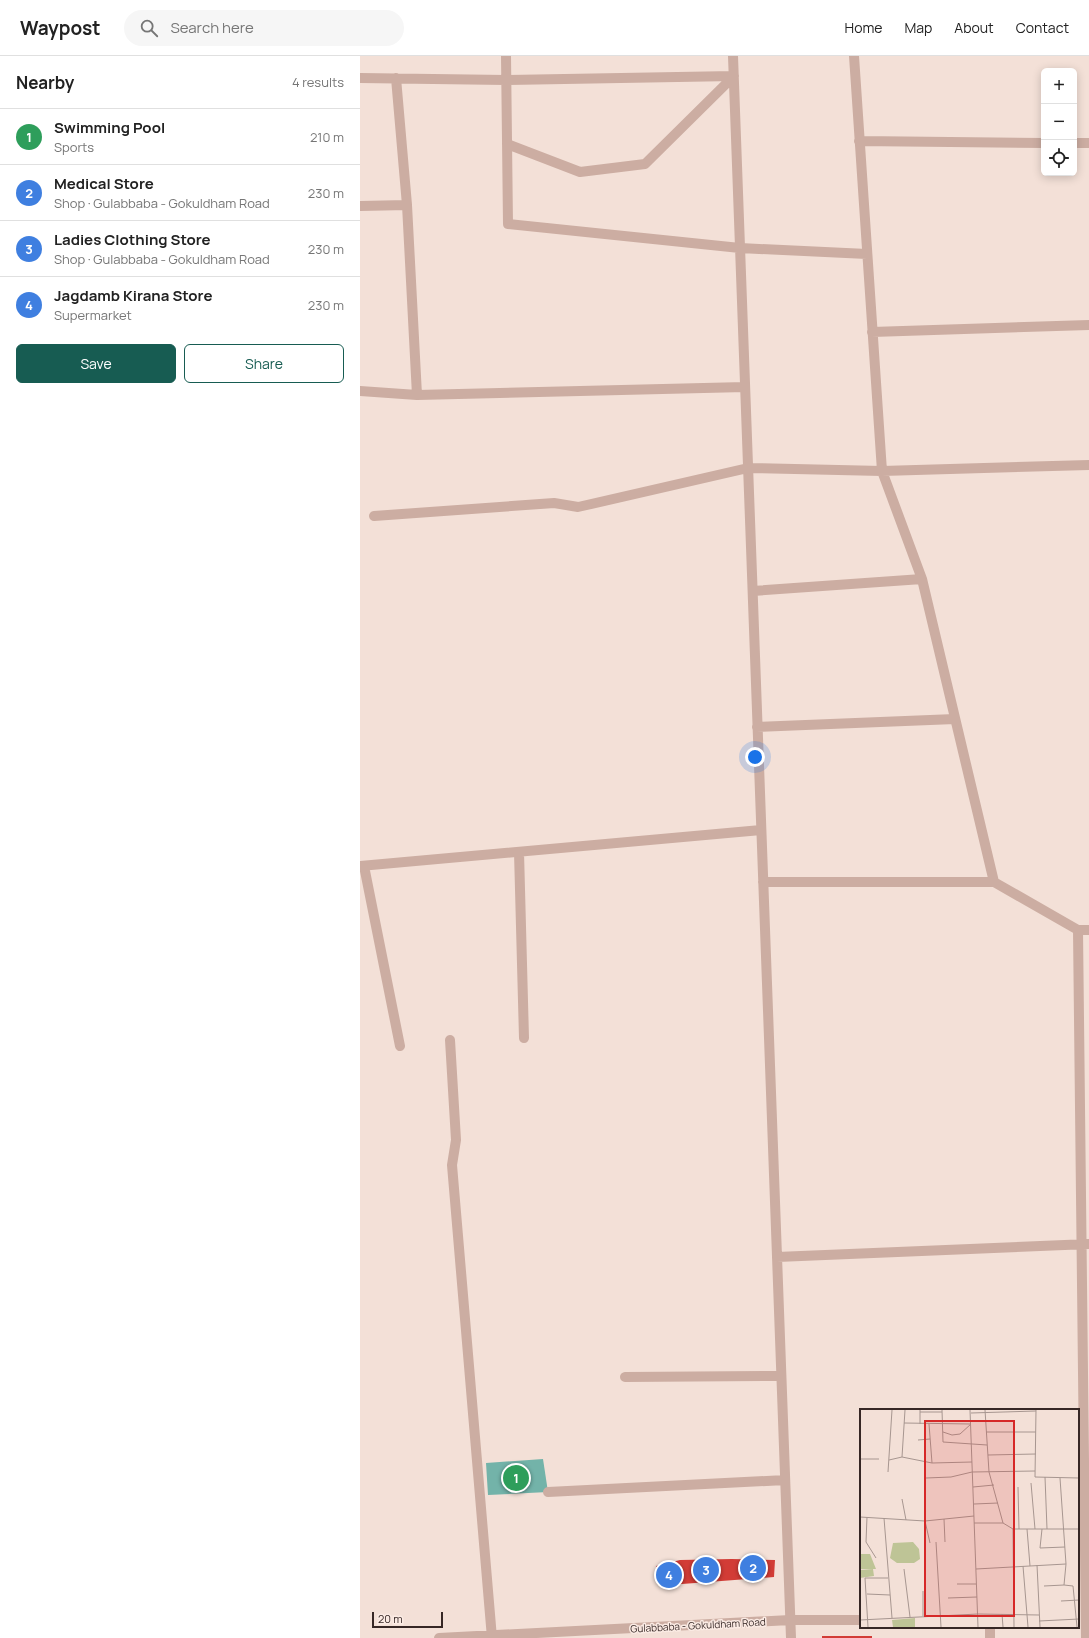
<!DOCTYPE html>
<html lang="en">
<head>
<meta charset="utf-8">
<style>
	:root { --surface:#fff; --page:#f6f6f6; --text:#222; --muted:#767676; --line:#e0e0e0; --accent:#175c52 }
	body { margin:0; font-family:Manrope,sans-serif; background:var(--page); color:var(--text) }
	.controls { position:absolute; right:12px; top:12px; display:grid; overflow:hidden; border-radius:6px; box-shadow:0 2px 10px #0003 }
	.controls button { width:36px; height:36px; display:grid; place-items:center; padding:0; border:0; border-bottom:1px solid var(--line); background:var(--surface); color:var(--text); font:20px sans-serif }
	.scale { position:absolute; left:12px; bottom:10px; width:71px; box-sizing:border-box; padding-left:4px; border:2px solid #362725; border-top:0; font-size:11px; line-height:14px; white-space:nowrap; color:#362725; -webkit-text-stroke:3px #fbebe4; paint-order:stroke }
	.you { position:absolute; left:395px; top:701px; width:14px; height:14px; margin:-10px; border:3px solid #fff; border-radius:50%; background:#1a73e8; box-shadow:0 0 0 6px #1a73e833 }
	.badge { display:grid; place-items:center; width:26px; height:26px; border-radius:50%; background:var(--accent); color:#fff; font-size:13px; font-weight:700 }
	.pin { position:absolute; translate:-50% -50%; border:2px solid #fff; box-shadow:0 1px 4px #0006 }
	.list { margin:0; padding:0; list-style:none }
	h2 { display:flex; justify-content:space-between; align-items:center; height:52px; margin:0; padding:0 16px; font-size:17px }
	h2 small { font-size:13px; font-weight:400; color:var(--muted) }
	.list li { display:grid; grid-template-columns:26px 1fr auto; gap:12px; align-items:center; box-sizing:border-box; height:56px; padding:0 16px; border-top:1px solid var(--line) }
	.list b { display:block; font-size:15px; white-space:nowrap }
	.list p { margin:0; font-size:13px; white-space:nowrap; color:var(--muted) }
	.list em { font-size:13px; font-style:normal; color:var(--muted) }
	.actions { display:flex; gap:8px; padding:12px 16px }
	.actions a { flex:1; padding:9px 0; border:1px solid var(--accent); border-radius:6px; text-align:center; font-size:14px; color:var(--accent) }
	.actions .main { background:var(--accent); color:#fff }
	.icon { flex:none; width:22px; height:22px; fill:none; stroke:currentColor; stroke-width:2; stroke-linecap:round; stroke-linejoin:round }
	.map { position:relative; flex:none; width:729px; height:1582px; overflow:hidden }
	header { display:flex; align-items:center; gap:24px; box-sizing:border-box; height:56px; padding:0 20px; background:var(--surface); border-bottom:1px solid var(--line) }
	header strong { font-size:19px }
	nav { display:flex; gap:22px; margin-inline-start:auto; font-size:14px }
	.search { width:280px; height:36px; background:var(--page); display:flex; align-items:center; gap:10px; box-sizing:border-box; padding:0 14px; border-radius:22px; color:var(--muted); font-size:15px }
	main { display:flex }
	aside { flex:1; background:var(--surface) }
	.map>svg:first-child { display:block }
	.water { fill:#73b3a9 }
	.building { fill:#d23c36 }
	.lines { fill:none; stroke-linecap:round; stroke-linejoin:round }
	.minor { stroke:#ccada2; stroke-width:10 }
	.labels { text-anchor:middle; stroke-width:3; stroke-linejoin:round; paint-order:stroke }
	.street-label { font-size:10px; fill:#362725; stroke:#fbebe4 }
	.inset-road { fill:none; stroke:#a79690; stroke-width:1 }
	.view { fill:#d62828; fill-opacity:0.15; stroke:#d62828; stroke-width:2 }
	.inset-edge { fill:none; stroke:#362725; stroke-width:2 }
</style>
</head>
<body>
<header>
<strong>Waypost</strong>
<div class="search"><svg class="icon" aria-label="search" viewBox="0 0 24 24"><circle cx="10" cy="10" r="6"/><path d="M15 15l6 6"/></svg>Search here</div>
<nav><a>Home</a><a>Map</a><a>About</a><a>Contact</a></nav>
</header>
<main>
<aside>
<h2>Nearby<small>4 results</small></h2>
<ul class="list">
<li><span class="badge" style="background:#2e9e5b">1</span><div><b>Swimming Pool</b><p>Sports</p></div><em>210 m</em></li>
<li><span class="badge" style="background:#3f7fe0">2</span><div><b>Medical Store</b><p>Shop · Gulabbaba - Gokuldham Road</p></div><em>230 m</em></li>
<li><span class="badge" style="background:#3f7fe0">3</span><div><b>Ladies Clothing Store</b><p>Shop · Gulabbaba - Gokuldham Road</p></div><em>230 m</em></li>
<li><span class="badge" style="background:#3f7fe0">4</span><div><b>Jagdamb Kirana Store</b><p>Supermarket</p></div><em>230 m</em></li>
</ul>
<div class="actions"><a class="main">Save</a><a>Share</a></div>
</aside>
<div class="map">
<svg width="729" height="1582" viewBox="0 0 729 1582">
	<rect width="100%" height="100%" fill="#f3e0d7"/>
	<path class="water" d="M 183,1403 L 188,1436 L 128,1439 L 126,1407 Z"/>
	<path class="building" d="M 372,1503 L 415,1504 L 414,1521 L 322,1528 L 298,1529 L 296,1510 L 320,1504 Z
		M 462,1580 L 512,1580 L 512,1582 L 462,1582 Z"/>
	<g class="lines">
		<path class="minor" d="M 146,0 L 148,168 L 380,192 L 507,198
			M 373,0 L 431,1582
			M 494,0 L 522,415 L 562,523 L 634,826 L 718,874
			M 0,22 L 146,24 L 374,20
			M 36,22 L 47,149 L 57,339
			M 499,85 L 684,87
			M 714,87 L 729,87
			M 147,88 L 220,116 L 285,108 L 374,20
			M 0,150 L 47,149
			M 512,276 L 729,269
			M 0,335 L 57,339 L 385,331
			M 14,460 L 194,447 L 218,451 L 388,412 L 522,415 L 729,409
			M 393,535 L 562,523
			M 397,671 L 595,663
			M 159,796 L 164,982
			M 0,810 L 401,774
			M 4,810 L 40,990
			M 403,826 L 634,826
			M 90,984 L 96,1084 L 92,1109 L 132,1582
			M 417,1201 L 729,1188
			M 265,1321 L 421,1320
			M 188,1436 L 425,1424
			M 630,1571 L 630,1582
			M 79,1582 L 430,1564 L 501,1564
			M 726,1582 L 718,874 L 729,874"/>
	</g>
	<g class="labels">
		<g class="street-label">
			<text transform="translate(338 1569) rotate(-3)" y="4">Gulabbaba - Gokuldham Road</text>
		</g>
	</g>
	<g transform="translate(500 1353)">
		<rect width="219" height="219" fill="#f3e0d7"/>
		<path d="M 53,133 L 59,140 L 60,150 L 54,154 L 37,154 L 30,149 L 33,134 ZM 0,145 L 10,145 L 16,160 L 0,160 ZM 13,160 L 14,167 L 0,169 L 0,161 ZM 55,209 L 55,218 L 33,218 L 32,211 Z" fill="#bec496"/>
		<path class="inset-road" d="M 82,1 L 83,33 L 127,36M 110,1 L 118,218M 125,1 L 129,63 L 143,114 L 153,120M 176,1 L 175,68 L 219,69M 60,3 L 82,3M 111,4 L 176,2M 44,14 L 111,15M 60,15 L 60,1M 69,15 L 72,54M 83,23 L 92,26 L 100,25 L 111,15M 126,23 L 176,23M 58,31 L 70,30M 128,46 L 176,45M 42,48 L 45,1M 0,50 L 19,50M 29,51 L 42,48 L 72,54 L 112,53M 28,63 L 32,1M 185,68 L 187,120M 66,69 L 91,68 L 112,63 L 175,62M 200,69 L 206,155 L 204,176 L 213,177 L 217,218M 171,74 L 175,120M 113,78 L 134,76M 158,78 L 159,120M 42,90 L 46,111M 114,95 L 138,94M 0,108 L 65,112 L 114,107M 7,108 L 6,133 L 16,149M 24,109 L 32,209M 84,110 L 85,133M 65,112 L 70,134M 114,114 L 143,114M 167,120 L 170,157M 182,120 L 180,139 L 205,138M 76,133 L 81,218M 177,156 L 180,218M 163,157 L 168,218M 44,160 L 50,208M 116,160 L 206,155M 97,175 L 116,175M 184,177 L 204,176M 63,182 L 63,207M 7,185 L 30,186M 88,189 L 117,188M 201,192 L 219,191M 142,205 L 143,218M 0,211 L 118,205 L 179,206M 179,212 L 219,210M 8,218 L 5,169 L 28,169M 154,218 L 153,120 L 219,120"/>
		<path class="view" d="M 65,12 L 154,12 L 154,207 L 65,207 Z"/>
		<rect width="219" height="219" class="inset-edge"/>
	</g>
</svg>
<div class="controls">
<button>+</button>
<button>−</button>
<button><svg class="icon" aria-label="locate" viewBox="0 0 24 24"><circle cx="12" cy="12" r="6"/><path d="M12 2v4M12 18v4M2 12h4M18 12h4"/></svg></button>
</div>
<div class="scale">20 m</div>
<div class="you"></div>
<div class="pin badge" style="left:156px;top:1422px;background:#2e9e5b">1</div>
<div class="pin badge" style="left:393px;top:1512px;background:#3f7fe0">2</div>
<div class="pin badge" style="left:346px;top:1514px;background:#3f7fe0">3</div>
<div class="pin badge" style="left:309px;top:1519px;background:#3f7fe0">4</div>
</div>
</main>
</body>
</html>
